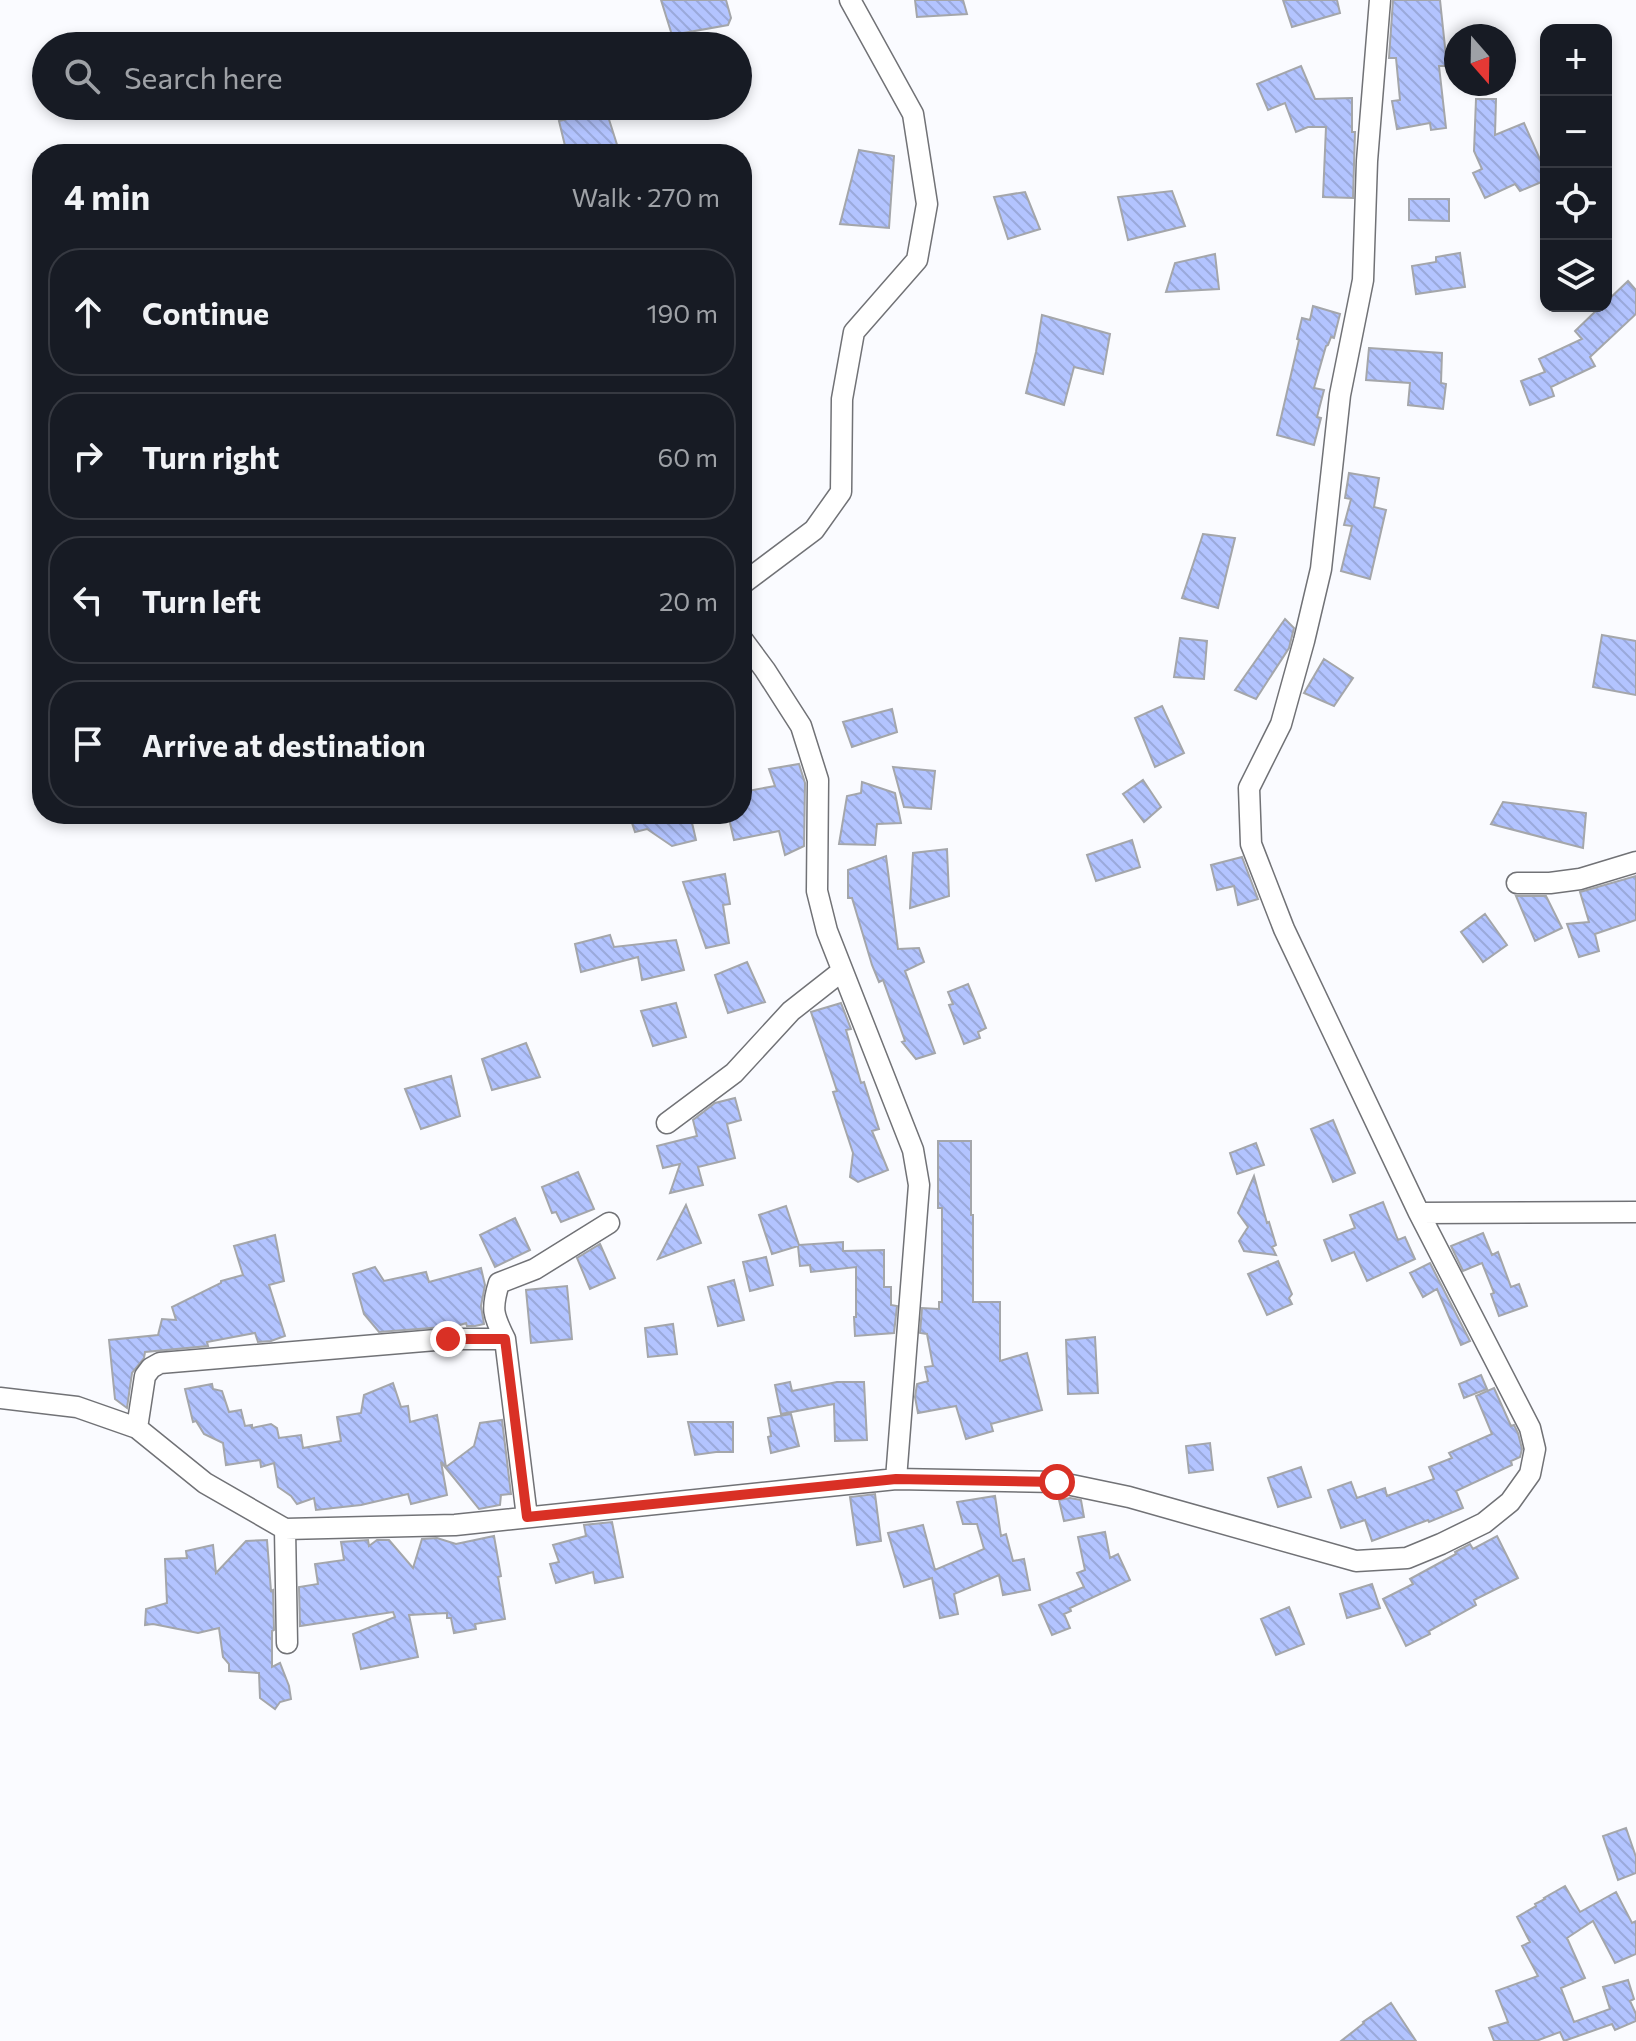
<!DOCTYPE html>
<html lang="en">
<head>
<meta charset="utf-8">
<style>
	:root { --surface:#171b24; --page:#20242c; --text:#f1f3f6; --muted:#9ea1a6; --line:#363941 }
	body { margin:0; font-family:Commissioner,sans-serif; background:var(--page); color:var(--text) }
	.controls { position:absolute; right:24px; top:24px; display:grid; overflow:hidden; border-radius:16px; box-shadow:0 4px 12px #0003 }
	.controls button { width:72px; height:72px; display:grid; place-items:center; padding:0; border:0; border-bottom:2px solid var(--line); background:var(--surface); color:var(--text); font:40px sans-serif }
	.compass { position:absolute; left:1444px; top:24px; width:72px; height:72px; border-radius:50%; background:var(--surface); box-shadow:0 4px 12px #0003; rotate:160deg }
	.stop { position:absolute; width:24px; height:24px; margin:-18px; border:6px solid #d93025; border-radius:50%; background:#fff }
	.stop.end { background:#d93025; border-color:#fff; box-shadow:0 2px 8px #0008 }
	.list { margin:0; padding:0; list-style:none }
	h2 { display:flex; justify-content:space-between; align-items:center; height:104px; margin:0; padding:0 32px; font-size:34px }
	h2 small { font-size:26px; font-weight:400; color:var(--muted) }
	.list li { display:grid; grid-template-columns:52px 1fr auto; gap:24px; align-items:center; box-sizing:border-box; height:128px; margin:0 16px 16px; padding:0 16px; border:2px solid var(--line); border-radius:32px }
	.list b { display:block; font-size:30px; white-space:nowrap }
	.list em { font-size:26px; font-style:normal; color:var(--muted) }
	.icon { flex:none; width:44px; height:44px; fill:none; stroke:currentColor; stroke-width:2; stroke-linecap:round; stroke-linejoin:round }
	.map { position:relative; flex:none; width:1636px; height:2041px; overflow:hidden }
	.search { position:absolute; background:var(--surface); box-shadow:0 4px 12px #0003; left:32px; top:32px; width:720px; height:88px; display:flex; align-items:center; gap:20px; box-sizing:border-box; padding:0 28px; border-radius:44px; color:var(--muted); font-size:30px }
	.panel { position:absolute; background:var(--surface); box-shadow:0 4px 12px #0003; left:32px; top:144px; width:720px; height:680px; border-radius:32px }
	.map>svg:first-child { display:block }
	.building { fill:url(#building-back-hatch); stroke:#a4a6aa; stroke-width:2 }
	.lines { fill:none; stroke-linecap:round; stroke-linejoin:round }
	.street-casing { stroke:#717276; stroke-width:23 }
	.street { stroke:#fff; stroke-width:20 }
	.route { stroke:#d93025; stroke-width:10 }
</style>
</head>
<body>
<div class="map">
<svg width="1636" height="2041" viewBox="0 0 1636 2041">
	<defs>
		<pattern id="building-back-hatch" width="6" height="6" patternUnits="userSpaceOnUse" patternTransform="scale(2)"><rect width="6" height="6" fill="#b3c4ff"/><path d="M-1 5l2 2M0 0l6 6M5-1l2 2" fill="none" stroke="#9aa9db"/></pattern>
	</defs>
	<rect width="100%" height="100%" fill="#fafbff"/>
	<path class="building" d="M 661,0 L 726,0 L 731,18 L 728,25 L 672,35 Z
		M 915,0 L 963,0 L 967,14 L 917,17 Z
		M 1283,0 L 1337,0 L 1340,13 L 1292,27 Z
		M 1393,0 L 1440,0 L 1447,66 L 1439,66 L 1446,128 L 1431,130 L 1430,123 L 1397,129 L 1392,101 L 1400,100 L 1396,58 L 1389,58 Z
		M 1301,66 L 1315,99 L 1352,98 L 1352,132 L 1355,132 L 1353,198 L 1323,197 L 1326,127 L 1308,127 L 1296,132 L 1285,103 L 1268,110 L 1257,84 Z
		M 1476,99 L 1496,99 L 1495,135 L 1524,123 L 1546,173 L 1546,180 L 1520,191 L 1515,184 L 1485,198 L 1473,173 L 1482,169 L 1474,151 Z
		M 606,110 L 620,154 L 567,154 L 559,121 Z
		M 859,150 L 894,156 L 889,228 L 840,224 Z
		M 1172,191 L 1185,226 L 1128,240 L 1118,197 Z
		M 1025,192 L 1040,229 L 1008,239 L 994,197 Z
		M 1409,199 L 1449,199 L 1449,221 L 1409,220 Z
		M 1460,253 L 1465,287 L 1416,294 L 1412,266 L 1436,262 L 1436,257 Z
		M 1215,254 L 1219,289 L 1166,292 L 1175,263 Z
		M 1628,281 L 1636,290 L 1636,314 L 1590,357 L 1595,366 L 1551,387 L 1554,396 L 1530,405 L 1521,381 L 1545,372 L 1539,359 L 1582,339 L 1575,331 L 1601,306 L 1606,306 L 1606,302 Z
		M 1313,306 L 1340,314 L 1334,338 L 1331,337 L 1328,345 L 1326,346 L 1314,388 L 1324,390 L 1317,417 L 1321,418 L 1314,445 L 1277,435 L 1299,340 L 1297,339 L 1302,318 L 1310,320 Z
		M 1042,315 L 1110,334 L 1103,374 L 1074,367 L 1064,405 L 1026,393 L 1036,352 Z
		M 1369,348 L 1442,353 L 1441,383 L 1446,384 L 1443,409 L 1408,405 L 1410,383 L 1366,380 Z
		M 1349,473 L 1379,478 L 1374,507 L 1386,510 L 1370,579 L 1341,571 L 1352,526 L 1344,525 L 1351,499 L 1345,498 Z
		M 1203,534 L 1235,538 L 1218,608 L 1182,598 Z
		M 1285,619 L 1294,628 L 1289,648 L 1256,699 L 1235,690 Z
		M 1602,635 L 1636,641 L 1636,695 L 1593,687 Z
		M 1180,638 L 1207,641 L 1204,679 L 1174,677 Z
		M 1324,659 L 1353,678 L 1334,706 L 1304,693 Z
		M 1162,706 L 1184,753 L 1155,767 L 1135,718 Z
		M 892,709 L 897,732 L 852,747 L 843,722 Z
		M 799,764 L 805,783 L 804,846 L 785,855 L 779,831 L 734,840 L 728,814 L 742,814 L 742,792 L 775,786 L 769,769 Z
		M 893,767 L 935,771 L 931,809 L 904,807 Z
		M 1143,780 L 1161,807 L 1144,822 L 1123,794 Z
		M 862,782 L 895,793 L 901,823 L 877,824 L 875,845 L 839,844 L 847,796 L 861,793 Z
		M 1503,802 L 1586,813 L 1583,848 L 1491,824 Z
		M 629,814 L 690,814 L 696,840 L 672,846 L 647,829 L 635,832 Z
		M 1132,840 L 1140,867 L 1096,881 L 1087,855 Z
		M 947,849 L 949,896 L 910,908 L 913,853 Z
		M 886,856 L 898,949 L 919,948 L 924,962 L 905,971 L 935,1053 L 916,1059 L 902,1042 L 905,1041 L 883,980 L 879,982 L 872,965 L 852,898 L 848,898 L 848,870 Z
		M 1242,857 L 1258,899 L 1238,905 L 1234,886 L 1217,890 L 1211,865 Z
		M 725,874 L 730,904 L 723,905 L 729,943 L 706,948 L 683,882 Z
		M 1636,876 L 1636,920 L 1595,934 L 1599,951 L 1579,957 L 1567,924 L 1589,922 L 1580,892 Z
		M 1516,896 L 1546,896 L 1562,928 L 1535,941 Z
		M 1485,914 L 1507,945 L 1483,962 L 1461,932 Z
		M 610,935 L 614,947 L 676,940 L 684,970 L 642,980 L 638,957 L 581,972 L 575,944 Z
		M 747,962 L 765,1002 L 728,1013 L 715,975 Z
		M 968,984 L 986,1028 L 978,1032 L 980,1038 L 964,1044 L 949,1005 L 953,1004 L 948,992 Z
		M 676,1003 L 686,1037 L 653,1046 L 641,1011 Z
		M 841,1003 L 851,1029 L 846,1030 L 861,1083 L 864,1082 L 879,1129 L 872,1131 L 888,1170 L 858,1182 L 850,1177 L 853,1153 L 833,1092 L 837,1091 L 811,1012 Z
		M 526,1043 L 540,1077 L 492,1090 L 482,1059 Z
		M 451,1076 L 460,1116 L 421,1129 L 405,1089 Z
		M 735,1098 L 741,1120 L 727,1124 L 735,1158 L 698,1167 L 703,1185 L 670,1193 L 680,1164 L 663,1168 L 657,1146 L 697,1136 L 693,1120 L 715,1103 Z
		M 1333,1120 L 1355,1173 L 1333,1182 L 1311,1129 Z
		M 938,1141 L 971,1141 L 971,1215 L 973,1215 L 973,1302 L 1000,1302 L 1000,1361 L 1027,1353 L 1042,1410 L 991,1424 L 993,1431 L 966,1439 L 956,1406 L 918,1413 L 915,1397 L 917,1384 L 928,1381 L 925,1367 L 933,1366 L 927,1334 L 920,1333 L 922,1308 L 939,1309 L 939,1302 L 942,1302 L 942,1208 L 938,1208 Z
		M 1256,1143 L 1264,1165 L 1237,1174 L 1230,1153 Z
		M 578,1172 L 594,1209 L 561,1222 L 556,1212 L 552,1213 L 542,1187 Z
		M 1254,1176 L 1267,1223 L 1269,1222 L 1276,1245 L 1272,1247 L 1276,1255 L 1244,1251 L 1239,1241 L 1248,1227 L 1238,1213 Z
		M 1383,1202 L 1398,1240 L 1405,1237 L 1415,1259 L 1367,1281 L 1354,1252 L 1332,1261 L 1324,1240 L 1355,1228 L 1350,1215 Z
		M 686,1205 L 701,1243 L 658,1259 Z
		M 786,1206 L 799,1245 L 843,1242 L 843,1251 L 884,1250 L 884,1287 L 891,1287 L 891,1305 L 897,1306 L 894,1333 L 855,1336 L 854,1317 L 856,1317 L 856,1267 L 811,1272 L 810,1265 L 800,1266 L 798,1246 L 772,1254 L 759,1215 Z
		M 515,1218 L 530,1250 L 495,1267 L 480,1235 Z
		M 1483,1233 L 1492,1255 L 1498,1252 L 1511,1287 L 1519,1284 L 1527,1306 L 1499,1316 L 1491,1294 L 1494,1293 L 1482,1263 L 1463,1271 L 1451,1246 Z
		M 275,1235 L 284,1281 L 269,1285 L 285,1336 L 271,1341 L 258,1342 L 255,1333 L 207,1342 L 208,1346 L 145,1352 L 144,1358 L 132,1373 L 127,1408 L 115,1399 L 109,1340 L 158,1335 L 162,1319 L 176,1320 L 172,1307 L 221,1283 L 221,1281 L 243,1275 L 234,1246 Z
		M 600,1244 L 615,1278 L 590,1289 L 577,1258 Z
		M 766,1257 L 773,1285 L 750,1291 L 743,1262 Z
		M 1278,1261 L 1292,1294 L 1289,1298 L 1292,1304 L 1267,1315 L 1248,1274 Z
		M 1430,1263 L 1470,1341 L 1461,1345 L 1437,1289 L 1423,1297 L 1410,1273 Z
		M 375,1267 L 384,1281 L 426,1272 L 429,1282 L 481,1268 L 485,1285 L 481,1306 L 484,1324 L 475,1326 L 467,1326 L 466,1323 L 457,1326 L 379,1332 L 364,1314 L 353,1274 Z
		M 734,1280 L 744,1320 L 718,1326 L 708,1287 Z
		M 567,1286 L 572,1339 L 531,1343 L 526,1290 Z
		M 673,1324 L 677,1354 L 648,1357 L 645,1328 Z
		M 1095,1337 L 1098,1393 L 1068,1394 L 1066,1340 Z
		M 1481,1375 L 1487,1389 L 1464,1398 L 1459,1384 Z
		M 790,1382 L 792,1391 L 837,1382 L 864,1382 L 867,1440 L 835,1441 L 834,1404 L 781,1414 L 775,1385 Z
		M 393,1383 L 401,1407 L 408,1406 L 410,1422 L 437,1415 L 446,1467 L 474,1446 L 480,1423 L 502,1420 L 511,1494 L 501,1495 L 500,1505 L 479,1509 L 441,1462 L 447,1495 L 411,1504 L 408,1494 L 361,1505 L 316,1510 L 314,1498 L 297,1504 L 291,1496 L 278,1487 L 274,1463 L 261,1467 L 260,1460 L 226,1465 L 223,1443 L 204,1434 L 196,1421 L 193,1422 L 185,1389 L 212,1384 L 213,1389 L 222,1391 L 229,1412 L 241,1410 L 245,1426 L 252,1425 L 252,1428 L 271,1424 L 277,1428 L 279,1438 L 301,1435 L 303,1448 L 341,1441 L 337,1417 L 361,1413 L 364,1395 Z
		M 1494,1388 L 1511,1426 L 1514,1425 L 1518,1433 L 1522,1449 L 1520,1457 L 1511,1461 L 1512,1465 L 1456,1491 L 1463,1508 L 1429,1522 L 1428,1520 L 1372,1541 L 1365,1520 L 1341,1528 L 1328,1490 L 1351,1482 L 1357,1498 L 1385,1488 L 1387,1496 L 1434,1479 L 1429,1467 L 1452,1458 L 1449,1453 L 1492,1434 L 1476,1396 Z
		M 791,1414 L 799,1446 L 771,1453 L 768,1437 L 771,1436 L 768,1418 Z
		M 688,1422 L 733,1422 L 733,1452 L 716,1452 L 695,1455 Z
		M 1210,1443 L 1213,1470 L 1189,1473 L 1186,1446 Z
		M 1301,1467 L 1311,1497 L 1278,1507 L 1268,1478 Z
		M 875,1494 L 881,1541 L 857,1545 L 850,1497 Z
		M 995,1496 L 1001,1536 L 1006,1534 L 1013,1561 L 1024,1559 L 1030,1590 L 1003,1595 L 999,1575 L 954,1594 L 958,1614 L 940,1618 L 932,1578 L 904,1587 L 888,1533 L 923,1525 L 935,1570 L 984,1549 L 977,1524 L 963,1524 L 957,1502 Z
		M 1070,1498 L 1081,1500 L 1084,1517 L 1064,1521 L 1059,1500 Z
		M 612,1522 L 623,1577 L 595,1583 L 593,1572 L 556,1583 L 550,1564 L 559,1562 L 553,1545 L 586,1536 L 584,1525 Z
		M 1105,1532 L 1110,1558 L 1118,1554 L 1130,1580 L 1070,1608 L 1071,1611 L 1064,1614 L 1070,1628 L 1052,1635 L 1039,1605 L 1084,1587 L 1077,1573 L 1085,1570 L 1078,1537 Z
		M 494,1536 L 501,1576 L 498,1577 L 505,1619 L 475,1624 L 476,1629 L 454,1633 L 451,1618 L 447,1618 L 447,1613 L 409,1615 L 418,1657 L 361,1669 L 353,1634 L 395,1617 L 393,1612 L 300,1626 L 299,1587 L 318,1584 L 315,1564 L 344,1560 L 341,1542 L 368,1540 L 369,1546 L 377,1540 L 389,1540 L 413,1568 L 422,1539 L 437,1538 L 456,1544 Z
		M 1497,1536 L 1518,1578 L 1474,1600 L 1476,1605 L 1429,1631 L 1430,1634 L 1406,1646 L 1383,1599 L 1413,1584 L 1410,1579 L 1456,1554 L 1455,1552 L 1470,1544 L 1473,1549 Z
		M 267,1540 L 271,1591 L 273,1590 L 274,1630 L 272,1631 L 272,1667 L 280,1663 L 289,1686 L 291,1699 L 280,1702 L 275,1709 L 260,1698 L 259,1673 L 229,1671 L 229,1664 L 223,1657 L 219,1628 L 198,1633 L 153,1624 L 145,1625 L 146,1609 L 167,1603 L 165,1559 L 187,1558 L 186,1551 L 213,1545 L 216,1573 L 246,1541 Z
		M 1372,1584 L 1380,1608 L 1347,1618 L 1340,1594 Z
		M 1289,1607 L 1304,1644 L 1276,1655 L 1261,1619 Z
		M 1626,1828 L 1636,1857 L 1636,1873 L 1618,1880 L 1603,1836 Z
		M 1565,1886 L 1580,1912 L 1616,1892 L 1632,1923 L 1636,1921 L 1636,1954 L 1615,1963 L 1593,1921 L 1567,1938 L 1585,1978 L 1561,1988 L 1574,2022 L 1610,2009 L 1603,1987 L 1628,1980 L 1634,1999 L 1630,2001 L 1636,2014 L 1636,2021 L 1615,2030 L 1612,2024 L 1564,2041 L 1560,2032 L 1536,2041 L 1494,2041 L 1489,2028 L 1508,2022 L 1496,1991 L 1538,1976 L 1522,1946 L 1530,1942 L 1517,1917 L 1536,1906 L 1535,1904 L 1545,1899 L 1544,1898 Z
		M 1391,2003 L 1416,2041 L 1341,2041 L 1364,2023 L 1363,2022 Z"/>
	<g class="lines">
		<defs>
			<path id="street" d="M 742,584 L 814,530 L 841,492 L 842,399 L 854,332 L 917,260 L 927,204 L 913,114 L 850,0
				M 742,639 L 765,670 L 801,726 L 818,780 L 817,891 L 827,931 L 913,1150 L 919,1185 L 896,1479
				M 1517,883 L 1550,883 L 1580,879 L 1636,862
				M 667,1123 L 734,1073 L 791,1011 L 842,971
				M 1419,1213 L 1636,1212
				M 0,1398 L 77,1407 L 137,1428 L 205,1483 L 285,1529 L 455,1525 L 896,1479 L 1057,1482 L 1129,1497 L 1356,1561 L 1407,1558 L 1441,1544 L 1484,1523 L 1510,1502 L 1530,1474 L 1535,1449 L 1530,1428 L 1419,1213 L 1284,929 L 1251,844 L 1249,788 L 1281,724 L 1304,641 L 1321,569 L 1340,395 L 1363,280 L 1367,161 L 1380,0
				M 137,1428 L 145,1376 L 151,1368 L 160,1363 L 448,1339 L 505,1339
				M 527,1517 L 505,1339 C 493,1315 491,1309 499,1283 L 535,1269 L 609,1223
				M 285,1529 L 287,1643"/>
		</defs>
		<use href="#street" class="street-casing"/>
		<use href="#street" class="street"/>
	</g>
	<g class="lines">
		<path class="route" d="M 448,1339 L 505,1339 L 527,1517 L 896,1479 L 1057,1482"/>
	</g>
</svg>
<div class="controls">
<button>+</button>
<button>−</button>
<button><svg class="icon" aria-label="locate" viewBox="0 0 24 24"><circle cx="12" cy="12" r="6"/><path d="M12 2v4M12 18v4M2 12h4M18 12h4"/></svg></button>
<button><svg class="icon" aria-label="layers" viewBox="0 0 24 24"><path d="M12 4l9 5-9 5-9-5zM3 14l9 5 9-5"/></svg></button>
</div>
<svg class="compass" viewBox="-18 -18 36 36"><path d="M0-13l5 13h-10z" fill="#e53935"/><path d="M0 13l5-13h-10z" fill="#9ea1a6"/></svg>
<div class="stop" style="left:1057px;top:1482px"></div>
<div class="stop end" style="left:448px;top:1339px"></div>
<div class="search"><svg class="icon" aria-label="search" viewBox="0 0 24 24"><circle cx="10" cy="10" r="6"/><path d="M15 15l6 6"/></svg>Search here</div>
<section class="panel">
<h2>4 min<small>Walk · 270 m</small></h2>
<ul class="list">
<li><svg class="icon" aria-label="ahead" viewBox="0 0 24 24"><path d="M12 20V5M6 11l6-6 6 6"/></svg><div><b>Continue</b></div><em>190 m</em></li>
<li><svg class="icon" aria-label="right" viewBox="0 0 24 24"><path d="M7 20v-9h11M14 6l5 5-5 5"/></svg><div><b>Turn right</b></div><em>60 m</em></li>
<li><svg class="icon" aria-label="left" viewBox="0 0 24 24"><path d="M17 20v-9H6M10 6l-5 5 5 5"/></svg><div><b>Turn left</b></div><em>20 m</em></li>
<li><svg class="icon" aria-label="arrive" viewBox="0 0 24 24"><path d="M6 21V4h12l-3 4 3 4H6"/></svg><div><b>Arrive at destination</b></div></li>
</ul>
</section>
</div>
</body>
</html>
